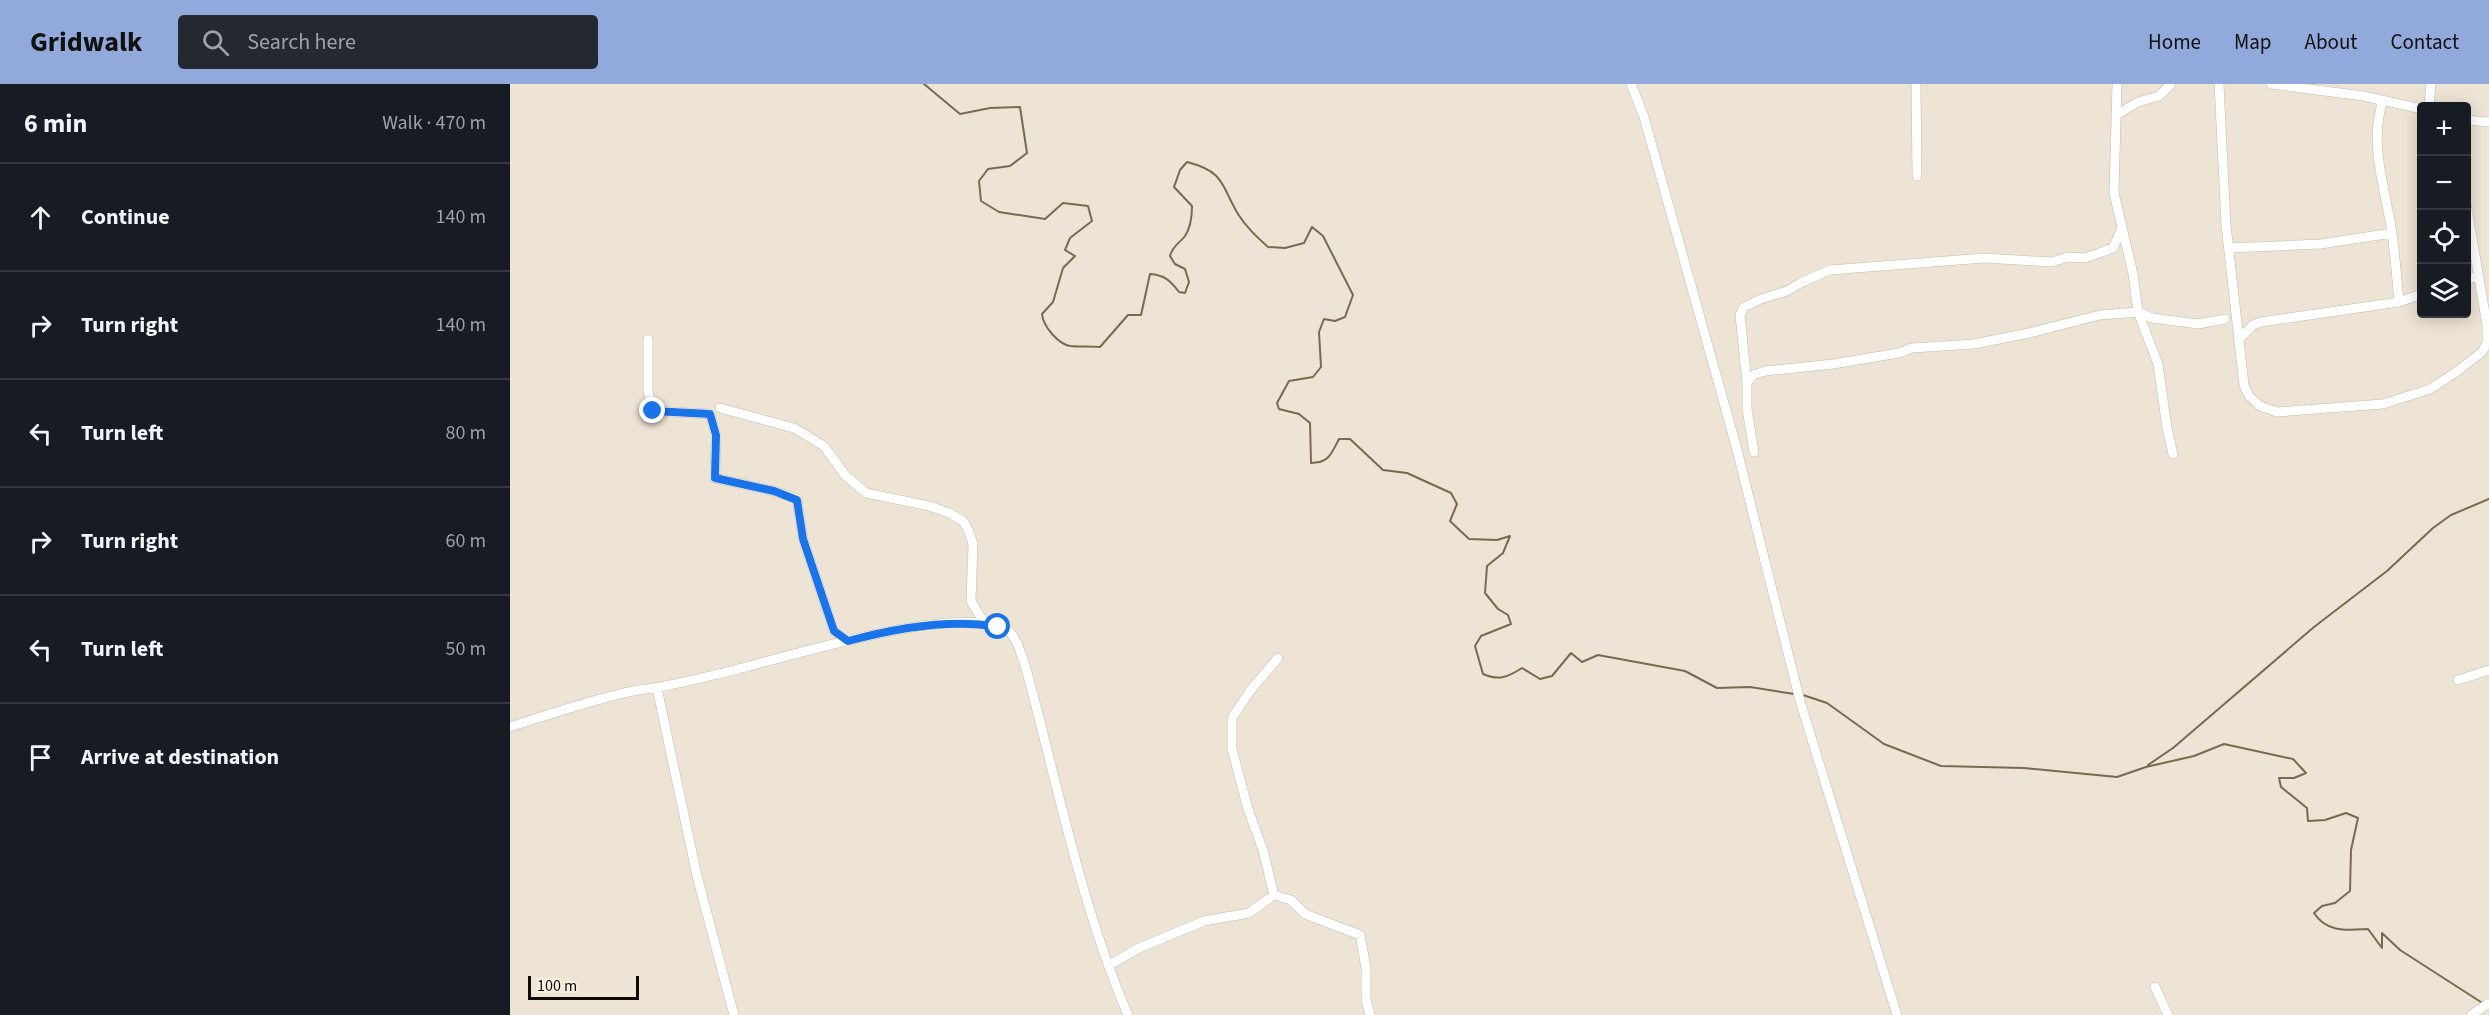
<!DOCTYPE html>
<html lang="en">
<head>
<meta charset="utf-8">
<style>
	:root { --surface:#171b24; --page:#242831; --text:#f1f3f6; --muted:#9ea1a6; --line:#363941; --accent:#91a9db }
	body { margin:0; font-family:"Source Sans 3",sans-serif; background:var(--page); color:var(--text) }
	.controls { position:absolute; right:18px; top:18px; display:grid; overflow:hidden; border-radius:6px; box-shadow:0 3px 15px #0003 }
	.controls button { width:54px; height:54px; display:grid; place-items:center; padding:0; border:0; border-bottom:2px solid var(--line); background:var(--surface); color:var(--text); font:30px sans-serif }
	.scale { position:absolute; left:18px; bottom:15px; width:111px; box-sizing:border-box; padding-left:6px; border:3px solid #0e0b06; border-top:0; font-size:16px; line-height:21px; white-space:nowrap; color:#0e0b06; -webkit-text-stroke:4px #faf1e2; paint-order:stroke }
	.stop { position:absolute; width:18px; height:18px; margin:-14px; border:4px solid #1a73e8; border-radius:50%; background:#fff }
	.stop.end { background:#1a73e8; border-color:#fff; box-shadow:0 2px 6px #0008 }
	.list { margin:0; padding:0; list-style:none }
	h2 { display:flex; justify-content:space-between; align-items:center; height:78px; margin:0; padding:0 24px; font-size:26px }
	h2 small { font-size:20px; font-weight:400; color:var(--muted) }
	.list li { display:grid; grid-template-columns:39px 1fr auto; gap:18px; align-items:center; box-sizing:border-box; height:108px; padding:0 24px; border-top:2px solid var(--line) }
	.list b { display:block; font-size:22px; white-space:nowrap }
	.list em { font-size:20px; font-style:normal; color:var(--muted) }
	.icon { flex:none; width:33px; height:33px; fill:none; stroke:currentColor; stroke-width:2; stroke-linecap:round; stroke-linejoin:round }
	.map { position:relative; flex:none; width:1979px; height:931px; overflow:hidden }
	header { display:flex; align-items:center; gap:36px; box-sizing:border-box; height:84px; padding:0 30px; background:var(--accent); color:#111 }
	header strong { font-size:28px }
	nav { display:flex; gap:33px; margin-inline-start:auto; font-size:21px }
	.search { width:420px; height:54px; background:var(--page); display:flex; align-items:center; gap:15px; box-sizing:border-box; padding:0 21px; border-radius:6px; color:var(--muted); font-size:22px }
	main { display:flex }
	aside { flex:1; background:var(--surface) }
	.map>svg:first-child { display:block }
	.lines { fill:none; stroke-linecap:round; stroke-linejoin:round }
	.stream { stroke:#7a6a4c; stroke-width:2 }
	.minor-casing { stroke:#c2baab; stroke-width:10 }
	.minor { stroke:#fff; stroke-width:9 }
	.route { stroke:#1a73e8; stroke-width:8 }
</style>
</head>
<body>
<header>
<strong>Gridwalk</strong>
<div class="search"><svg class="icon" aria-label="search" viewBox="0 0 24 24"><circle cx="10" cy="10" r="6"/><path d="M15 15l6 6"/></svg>Search here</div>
<nav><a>Home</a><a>Map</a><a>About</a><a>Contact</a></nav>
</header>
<main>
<aside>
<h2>6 min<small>Walk · 470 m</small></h2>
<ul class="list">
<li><svg class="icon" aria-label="ahead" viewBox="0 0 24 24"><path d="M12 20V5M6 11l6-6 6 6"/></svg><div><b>Continue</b></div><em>140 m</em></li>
<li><svg class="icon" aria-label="right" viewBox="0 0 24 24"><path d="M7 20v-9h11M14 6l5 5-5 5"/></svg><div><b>Turn right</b></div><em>140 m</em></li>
<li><svg class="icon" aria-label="left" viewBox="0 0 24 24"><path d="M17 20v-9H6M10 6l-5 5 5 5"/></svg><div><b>Turn left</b></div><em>80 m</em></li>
<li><svg class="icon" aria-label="right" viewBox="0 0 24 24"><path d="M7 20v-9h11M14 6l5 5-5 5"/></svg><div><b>Turn right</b></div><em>60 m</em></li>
<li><svg class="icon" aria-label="left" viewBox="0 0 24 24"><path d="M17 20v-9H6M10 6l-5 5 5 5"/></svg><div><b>Turn left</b></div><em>50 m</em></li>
<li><svg class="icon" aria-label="arrive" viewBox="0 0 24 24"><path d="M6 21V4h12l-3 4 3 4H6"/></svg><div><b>Arrive at destination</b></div></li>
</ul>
</aside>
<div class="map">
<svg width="1979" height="931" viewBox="0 0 1979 931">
	<rect width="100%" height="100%" fill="#ede4d5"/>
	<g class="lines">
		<path class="stream" d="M 414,0 L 450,30 L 480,24 L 510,23 L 517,69 L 500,82 L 478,85 L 469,97 L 471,117 L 489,128 L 535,135 L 553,119 L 578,122 L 582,137 L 560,154 L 555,166 L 565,172 L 553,184 L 543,218 L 532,230 C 533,242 548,260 560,262 C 569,263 580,262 590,263 L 618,231 L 631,231 L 640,190 C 654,191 660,196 669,208 L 675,209 L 679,198 L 675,185 L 665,180 L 660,172 C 663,161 669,160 675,152 C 681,143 682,132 682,122 L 664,103 L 670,86 L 677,78 C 716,88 711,102 728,130 C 736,143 747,153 758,163 L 775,164 L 794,159 L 802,143 L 813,152 L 843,211 L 835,233 L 825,237 L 814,235 L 809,248 L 811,283 L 803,293 L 779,297 L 767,319 L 769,325 L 789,330 L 800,339 L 801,379 C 819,379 821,370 829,355 L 840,355 L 873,386 L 897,389 L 941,409 L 947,420 L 940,437 L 959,455 L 987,456 L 1000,452 L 993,469 L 977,482 L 975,509 L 988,525 L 998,531 L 1001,540 L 971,552 L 965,562 L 973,590 C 989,597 998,593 1012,584 L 1030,595 L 1042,592 L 1061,569 L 1072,578 L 1088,571 L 1175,587 L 1207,604 L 1240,603 L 1284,610
			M 1290,610 L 1317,619 L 1374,660 L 1431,682 L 1514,684 L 1607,693 L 1636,683 L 1684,672 L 1714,660 L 1783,675 L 1796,689 L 1784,694 L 1769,694 L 1771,703 L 1797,724 L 1798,737 L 1815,736 L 1836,729 L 1848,734 L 1841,766 L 1840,807 L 1825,819 L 1812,822 L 1804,829 C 1817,849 1837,846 1858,845 L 1872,864 L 1872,849 L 1890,866 L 1974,920
			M 1638,681 L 1663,664 L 1804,543 L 1877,487 L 1923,444 L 1941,431 L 1979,415"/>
		<defs>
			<path id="minor" d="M 1121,0 L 1134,33 L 1226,362 L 1290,617 L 1387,931
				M 1406,0 L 1407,92
				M 1607,0 L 1604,109 L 1623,190 L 1628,228 L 1648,280 L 1657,344 L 1663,370
				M 1709,0 L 1716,141 L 1734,301 L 1739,312 L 1750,322 L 1767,328 L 1873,320 L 1920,305 L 1949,286 L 1972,268 L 1977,259 L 1977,241 L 1956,119
				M 1761,0 L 1853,12 L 1912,25
				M 1873,17 C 1858,60 1876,106 1882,149 C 1885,172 1887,195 1889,218
				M 1919,22 L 1921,0
				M 1606,31 L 1628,18 L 1649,12 L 1661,0
				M 1956,36 L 1979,38
				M 1719,164 L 1811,160 L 1882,149
				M 1956,196 L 1968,192
				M 138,255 L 138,307 L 143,327 L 200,330 L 206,351 L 205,394 L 264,407 L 287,415 L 293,455 L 324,547 L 338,557
				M 1728,256 L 1743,241 L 1751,238 L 1889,218 L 1912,210
				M 1237,299 L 1230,231 L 1234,223 L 1251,215 L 1277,207 L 1292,198 L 1320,186 L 1474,174 L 1542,178 L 1558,173 L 1575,174 L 1603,164 L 1612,144
				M 210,324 L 284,344 L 314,362 L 335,391 L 356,409 L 419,422 L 439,429 L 453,437 L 458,445 L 463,460 L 461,517 L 475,540
				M 1244,368 L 1237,325 L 1237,299 L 1243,291 L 1255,287 L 1323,280 L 1389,269 L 1402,264 L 1464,260 L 1519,249 L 1590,231 L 1628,228 L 1642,234 L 1688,240 L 1715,235
				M 768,574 L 740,607 L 722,634 L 722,665 L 738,725 L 753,766 L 764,811 L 781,816 L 795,830 L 850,851 L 856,884 L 856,916 L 860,931
				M 1948,596 L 1979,586
				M 147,604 L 187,792 L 224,931
				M 0,643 C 40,630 81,616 123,607 C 132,605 141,605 150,603 C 169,599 189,595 208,590 C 269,576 440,520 494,544 C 508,551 512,574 517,588 C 548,702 571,822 618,931
				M 599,881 L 629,864 L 694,837 L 739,829 L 764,811
				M 1645,903 L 1658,931
				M 1961,931 L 1979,919"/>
		</defs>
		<use href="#minor" class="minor-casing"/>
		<use href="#minor" class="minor"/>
	</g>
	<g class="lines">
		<path class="route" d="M 143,327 L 200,330 L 206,351 L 205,394 L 264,407 L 287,416 L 293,455 L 324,547 L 338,557 C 386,544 440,534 488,543"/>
	</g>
</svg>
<div class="controls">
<button>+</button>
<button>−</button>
<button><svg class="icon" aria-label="locate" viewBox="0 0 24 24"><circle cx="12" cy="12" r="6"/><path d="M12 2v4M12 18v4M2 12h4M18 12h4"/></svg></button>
<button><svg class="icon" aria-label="layers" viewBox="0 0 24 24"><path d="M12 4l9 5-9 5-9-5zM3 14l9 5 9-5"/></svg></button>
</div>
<div class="scale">100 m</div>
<div class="stop" style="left:488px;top:543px"></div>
<div class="stop end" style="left:143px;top:327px"></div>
</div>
</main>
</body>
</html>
